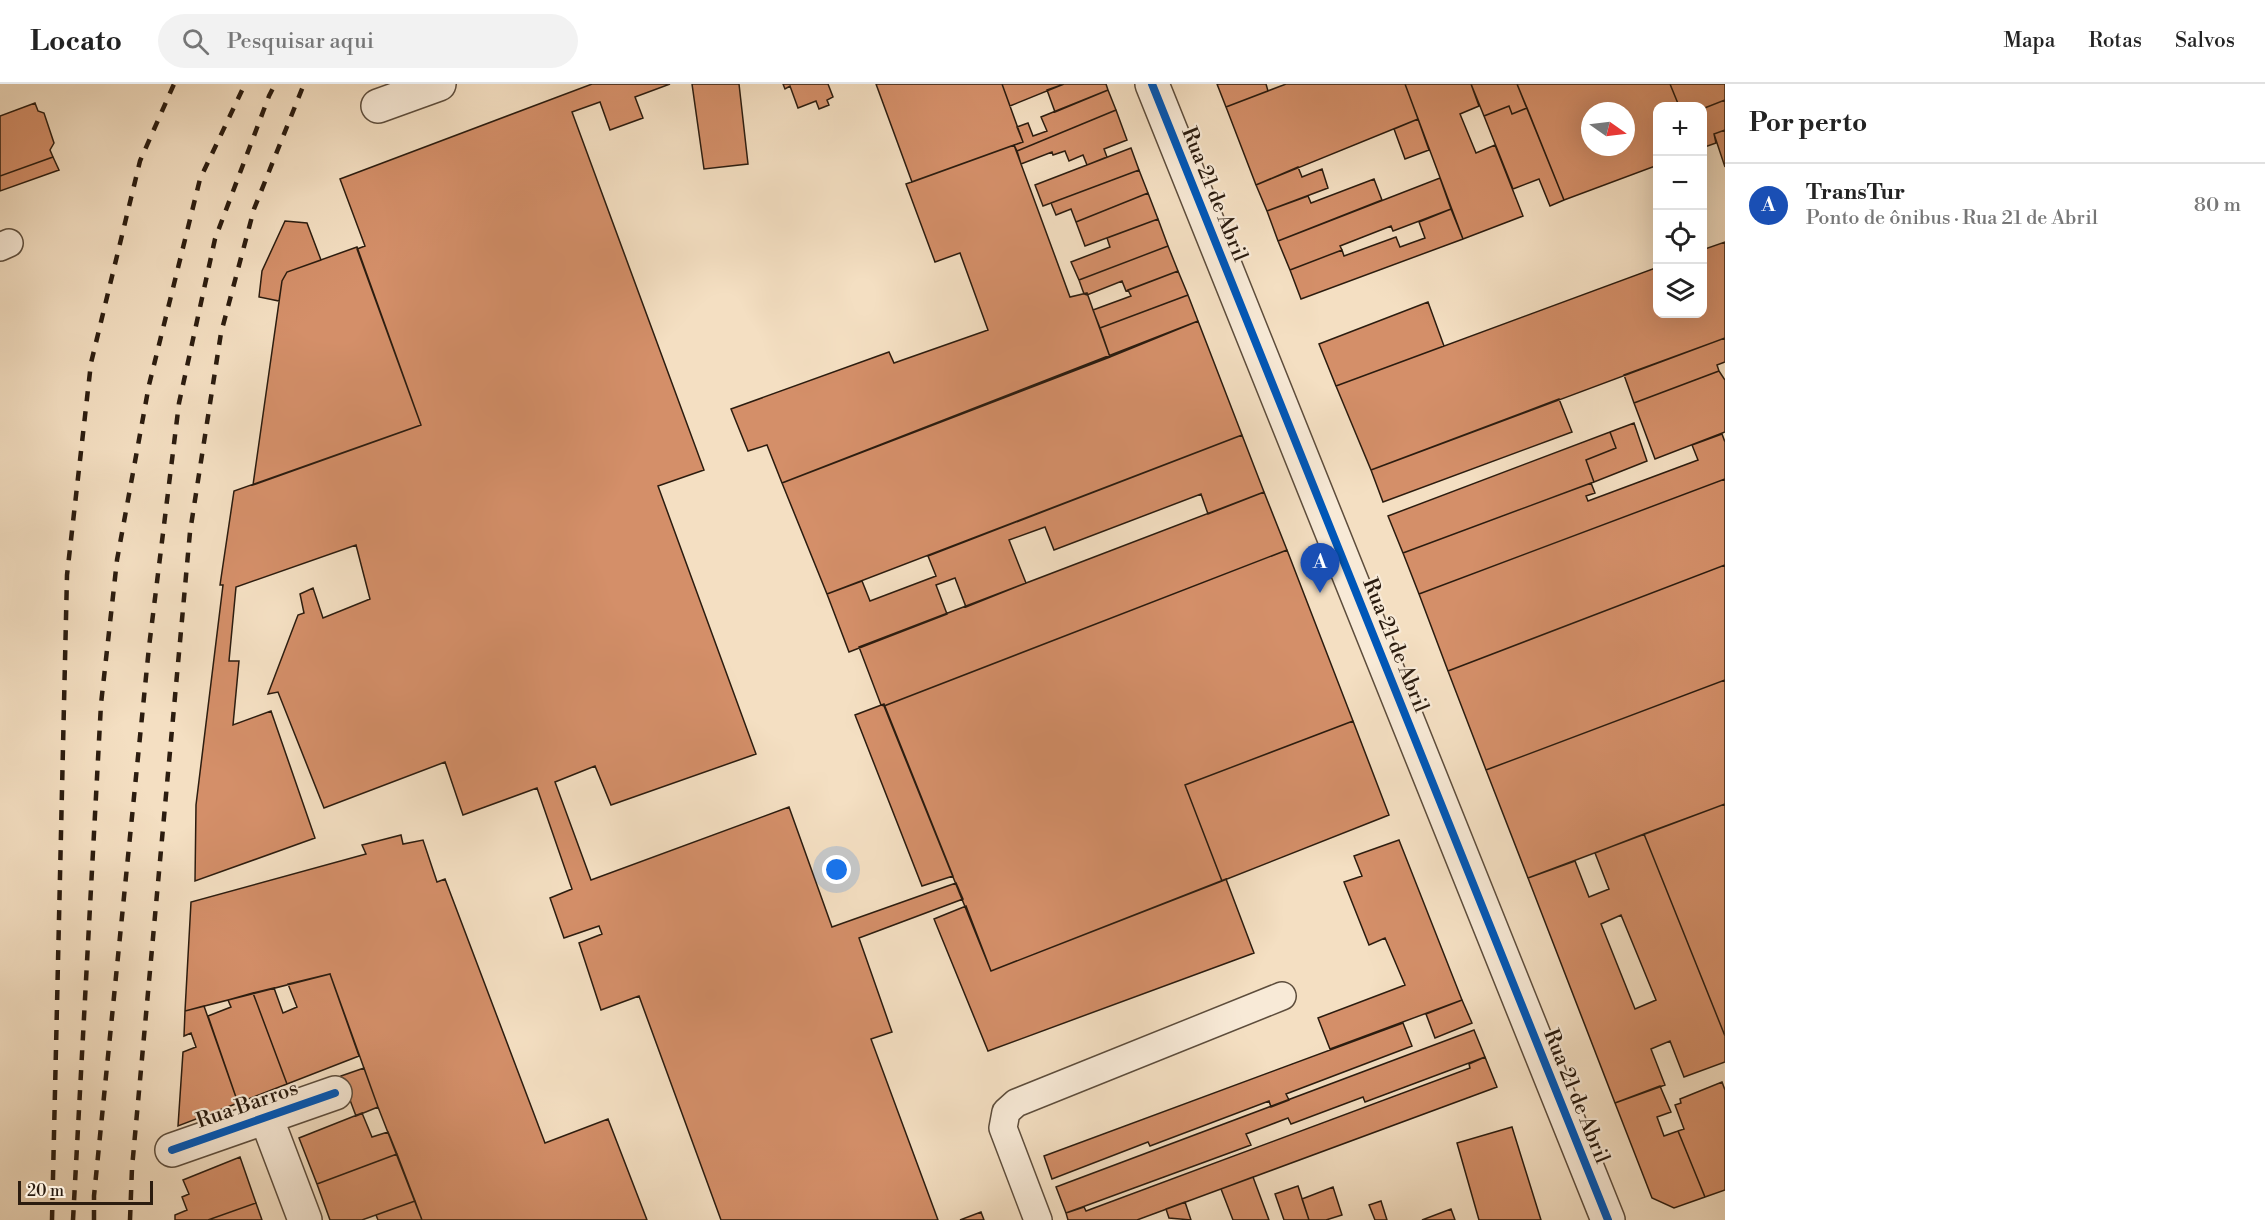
<!DOCTYPE html>
<html lang="pt">
<head>
<meta charset="utf-8">
<style>
	:root { --surface:#fff; --page:#f2f2f2; --text:#222; --muted:#767676; --line:#e0e0e0; --accent:#b45309 }
	body { margin:0; font-family:"Libre Bodoni",serif; background:var(--page); color:var(--text) }
	.controls { position:absolute; right:18px; top:18px; display:grid; overflow:hidden; border-radius:12px; box-shadow:0 6px 24px #0002 }
	.controls button { width:54px; height:54px; display:grid; place-items:center; padding:0; border:0; border-bottom:2px solid var(--line); background:var(--surface); color:var(--text); font:30px sans-serif }
	.compass { position:absolute; left:1581px; top:18px; width:54px; height:54px; border-radius:50%; background:var(--surface); box-shadow:0 6px 24px #0002; rotate:104deg }
	.scale { position:absolute; left:18px; bottom:15px; width:135px; box-sizing:border-box; padding-left:6px; border:3px solid #2b1c0f; border-top:0; font-size:16px; line-height:21px; white-space:nowrap; color:#2b1c0f; -webkit-text-stroke:4px #f8ead7; paint-order:stroke }
	.you { position:absolute; left:837px; top:786px; width:21px; height:21px; margin:-15px; border:4px solid #fff; border-radius:50%; background:#1a73e8; box-shadow:0 0 0 9px #1a73e833 }
	.badge { display:grid; place-items:center; width:39px; height:39px; border-radius:50%; background:var(--accent); color:#fff; font-size:20px; font-weight:700 }
	.pin { position:absolute; translate:-50% -50px; filter:drop-shadow(0 2px 3px #0008) }
	.pin::after { content:''; position:absolute; top:32px; width:21px; height:18px; background:inherit; clip-path:polygon(0 0,100% 0,50% 100%) }
	.list { margin:0; padding:0; list-style:none }
	h2 { display:flex; justify-content:space-between; align-items:center; height:78px; margin:0; padding:0 24px; font-size:26px }
	h2 small { font-size:20px; font-weight:400; color:var(--muted) }
	.list li { display:grid; grid-template-columns:39px 1fr auto; gap:18px; align-items:center; box-sizing:border-box; height:84px; padding:0 24px; border-top:2px solid var(--line) }
	.list b { display:block; font-size:22px; white-space:nowrap }
	.list p { margin:0; font-size:20px; white-space:nowrap; color:var(--muted) }
	.list em { font-size:20px; font-style:normal; color:var(--muted) }
	.icon { flex:none; width:33px; height:33px; fill:none; stroke:currentColor; stroke-width:2; stroke-linecap:round; stroke-linejoin:round }
	.map { position:relative; flex:none; width:1725px; height:1136px; overflow:hidden }
	header { display:flex; align-items:center; gap:36px; box-sizing:border-box; height:84px; padding:0 30px; background:var(--surface); border-bottom:2px solid var(--line) }
	header strong { font-size:28px }
	nav { display:flex; gap:33px; margin-inline-start:auto; font-size:21px }
	.search { width:420px; height:54px; background:var(--page); display:flex; align-items:center; gap:15px; box-sizing:border-box; padding:0 21px; border-radius:33px; color:var(--muted); font-size:22px }
	main { display:flex }
	aside { flex:1; background:var(--surface) }
	.map>svg:first-child { display:block }
	.building { fill:#d48f69; stroke:#2b1c0f; stroke-width:1.5; fill-rule:evenodd }
	.lines { fill:none; stroke-linecap:round; stroke-linejoin:round }
	.service-casing { stroke:#5d4d3c; stroke-width:30 }
	.minor-casing { stroke:#5d4d3c; stroke-width:36 }
	.service { stroke:#f8ead7; stroke-width:27 }
	.minor { stroke:#f8ead7; stroke-width:33 }
	.rail { stroke:#2b1c0f; stroke-width:4.5; stroke-dasharray:10 10; stroke-linecap:butt }
	.cycleway-casing { stroke:#f8ead7; stroke-width:11 }
	.cycleway { stroke:#0057b8; stroke-width:8 }
	.labels { text-anchor:middle; stroke-width:4.5; stroke-linejoin:round; paint-order:stroke }
	.street-label { font-size:21px; fill:#2b1c0f; stroke:#f8ead7 }
</style>
</head>
<body>
<header>
<strong>Locato</strong>
<div class="search"><svg class="icon" aria-label="search" viewBox="0 0 24 24"><circle cx="10" cy="10" r="6"/><path d="M15 15l6 6"/></svg>Pesquisar aqui</div>
<nav><a>Mapa</a><a>Rotas</a><a>Salvos</a></nav>
</header>
<main>
<div class="map">
<svg width="1725" height="1136" viewBox="0 0 1725 1136">
	<rect width="100%" height="100%" fill="#f4dfc2"/>
	<filter id="stains"><feTurbulence type="fractalNoise" baseFrequency=".00333" numOctaves="4"/><feColorMatrix values="0 0 0 0 .2 0 0 0 0 .09 0 0 0 0 .02 0 0 0 .5 -.17"/></filter>
	<radialGradient id="worn" r=".72"><stop offset=".6" stop-color="#630" stop-opacity="0"/><stop offset="1" stop-color="#630" stop-opacity=".3"/></radialGradient>
	<path class="building" d="M 592,0 L 670,0 L 635,13 L 643,34 L 610,46 L 600,18 L 572,28 L 704,386 L 658,402 L 756,670 L 611,721 L 595,682 L 555,698 L 591,796 L 789,723 L 832,843 L 956,799 L 963,815 L 859,854 L 892,948 L 871,955 L 938,1136 L 721,1136 L 639,912 L 601,926 L 579,859 L 602,850 L 599,842 L 564,854 L 550,814 L 572,805 L 537,704 L 463,731 L 445,678 L 324,724 L 278,608 L 268,610 L 298,531 L 304,529 L 300,510 L 313,504 L 323,534 L 370,515 L 356,461 L 236,503 L 229,577 L 239,577 L 233,641 L 271,627 L 315,754 L 195,797 L 196,721 L 223,501 L 220,501 L 234,407 L 421,341 L 357,165 L 365,162 L 340,95 Z
		M 692,0 L 739,0 L 748,80 L 704,85 Z
		M 783,0 L 828,0 L 833,13 L 827,16 L 829,21 L 819,25 L 816,17 L 798,24 L 790,2 L 785,5 Z
		M 876,0 L 1002,0 L 1023,58 L 912,98 Z
		M 1002,0 L 1064,0 L 1010,22 Z
		M 1064,0 L 1106,0 L 1108,6 L 1055,28 L 1047,6 Z
		M 1217,0 L 1266,0 L 1268,7 L 1226,23 Z
		M 1286,0 L 1405,0 L 1418,35 L 1256,101 L 1226,23 Z
		M 1405,0 L 1471,0 L 1479,22 L 1460,30 L 1476,69 L 1495,61 L 1523,132 L 1463,155 Z
		M 1471,0 L 1517,0 L 1527,24 L 1512,30 L 1509,22 L 1484,32 Z
		M 1517,0 L 1670,0 L 1679,22 L 1658,22 L 1658,81 L 1564,116 ZM 1590,27 L 1626,27 L 1626,63 L 1590,63 Z
		M 1670,0 L 1725,0 L 1725,16 L 1702,25 L 1702,22 L 1679,22 Z
		M 1108,6 L 1116,26 L 1017,67 L 1014,61 L 1023,58 L 1017,43 L 1028,39 L 1033,52 L 1047,47 L 1041,33 Z
		M 1725,16 L 1725,46 L 1714,50 L 1716,59 L 1702,64 L 1702,25 Z
		M 35,19 L 38,27 L 44,29 L 54,59 L 50,66 L 53,73 L 0,92 L 0,32 Z
		M 1509,22 L 1512,30 L 1527,24 L 1564,116 L 1550,122 L 1539,95 L 1513,105 L 1484,32 Z
		M 1116,26 L 1127,56 L 1104,65 L 1107,73 L 1087,81 L 1083,71 L 1069,77 L 1065,67 L 1053,71 L 1052,68 L 1021,80 L 1017,67 Z
		M 1418,35 L 1429,66 L 1405,75 L 1394,45 Z
		M 1725,46 L 1725,83 L 1714,50 Z
		M 1014,61 L 1070,213 L 1087,209 L 1110,273 L 782,399 L 767,361 L 748,367 L 731,325 L 889,268 L 894,279 L 988,246 L 960,169 L 935,178 L 906,100 Z
		M 1131,64 L 1139,86 L 1043,122 L 1035,101 Z
		M 53,73 L 59,86 L 0,107 L 0,92 Z
		M 1298,83 L 1302,93 L 1322,85 L 1328,104 L 1267,127 L 1256,101 Z
		M 1139,86 L 1148,109 L 1076,138 L 1071,125 L 1056,131 L 1051,119 Z
		M 1440,94 L 1451,125 L 1393,147 L 1391,142 L 1340,162 L 1342,166 L 1290,186 L 1278,157 Z
		M 1374,95 L 1382,116 L 1278,157 L 1267,127 L 1308,112 L 1311,119 Z
		M 1148,109 L 1158,135 L 1085,162 L 1076,138 Z
		M 1451,125 L 1463,155 L 1301,215 L 1290,186 L 1342,166 L 1344,172 L 1396,153 L 1400,163 L 1425,154 L 1419,138 Z
		M 1158,135 L 1168,162 L 1079,196 L 1071,178 L 1110,163 L 1107,154 Z
		M 285,137 L 307,139 L 321,176 L 287,188 L 282,197 L 279,217 L 259,213 L 262,187 Z
		M 1725,158 L 1725,254 L 1371,386 L 1336,302 L 1658,183 L 1658,230 L 1702,230 L 1702,166 Z
		M 1168,162 L 1178,187 L 1126,207 L 1122,197 L 1087,211 L 1084,210 L 1079,196 Z
		M 357,163 L 421,341 L 253,401 L 282,197 L 287,188 Z
		M 1178,187 L 1188,211 L 1100,244 L 1093,226 L 1131,212 L 1128,206 Z
		M 1188,211 L 1198,237 L 1110,273 L 1100,244 Z
		M 1428,218 L 1444,262 L 1336,302 L 1319,260 Z
		M 1198,237 L 1242,351 L 827,510 L 782,399 Z
		M 1725,254 L 1725,278 L 1717,281 L 1719,287 L 1634,319 L 1624,291 Z
		M 1719,287 L 1725,296 L 1725,348 L 1655,375 L 1634,319 Z
		M 1559,315 L 1572,348 L 1383,418 L 1371,386 Z
		M 1634,339 L 1647,377 L 1594,398 L 1586,376 L 1616,364 L 1610,348 Z
		M 1610,348 L 1616,364 L 1586,376 L 1594,398 L 1403,469 L 1388,432 Z
		M 1722,350 L 1725,358 L 1725,395 L 1419,510 L 1403,469 L 1591,399 L 1595,409 L 1586,412 L 1588,417 L 1698,376 L 1692,361 Z
		M 1242,351 L 1264,408 L 1208,430 L 1201,410 L 1054,466 L 1045,443 L 1009,456 L 1026,499 L 966,523 L 955,494 L 936,501 L 947,530 L 849,568 L 827,510 L 862,497 L 870,517 L 936,492 L 928,472 Z
		M 1725,395 L 1725,481 L 1448,587 L 1419,510 Z
		M 1264,408 L 1287,466 L 884,622 L 881,621 L 859,563 Z
		M 1287,466 L 1353,637 L 1185,701 L 1222,797 L 991,887 L 884,622 Z
		M 1725,481 L 1725,596 L 1486,686 L 1448,587 Z
		M 1725,596 L 1725,720 L 1528,794 L 1486,686 Z
		M 884,620 L 953,792 L 922,802 L 855,631 Z
		M 1353,637 L 1389,731 L 1222,797 L 1185,701 Z
		M 1725,720 L 1725,952 L 1644,750 Z
		M 1644,750 L 1725,952 L 1725,978 L 1684,993 L 1670,957 L 1651,965 L 1665,1001 L 1615,1019 L 1528,794 L 1575,777 L 1589,813 L 1609,805 L 1595,769 ZM 1621,831 L 1656,916 L 1635,925 L 1601,840 Z
		M 401,751 L 403,760 L 423,756 L 437,798 L 445,795 L 545,1059 L 608,1035 L 647,1136 L 422,1136 L 378,1023 L 330,890 L 185,927 L 191,818 L 366,770 L 362,761 Z
		M 1399,756 L 1462,916 L 1330,965 L 1318,934 L 1405,901 L 1385,854 L 1369,861 L 1344,798 L 1362,792 L 1354,772 Z
		M 1226,795 L 1254,869 L 988,967 L 934,835 L 966,822 L 991,887 Z
		M 330,890 L 359,972 L 287,1000 L 253,909 L 274,904 L 283,929 L 297,923 L 288,900 Z
		M 253,909 L 287,1000 L 238,1019 L 208,932 L 231,923 L 228,916 Z
		M 1462,916 L 1472,939 L 1435,954 L 1426,930 Z
		M 204,922 L 238,1019 L 178,1042 L 183,968 L 196,963 L 191,949 L 184,952 L 185,927 Z
		M 1403,939 L 1412,962 L 1286,1010 L 1289,1016 L 1271,1023 L 1269,1017 L 1150,1062 L 1148,1058 L 1052,1095 L 1044,1072 Z
		M 1474,946 L 1485,973 L 1365,1018 L 1363,1013 L 1291,1040 L 1288,1034 L 1246,1050 L 1251,1061 L 1066,1129 L 1056,1103 Z
		M 1485,973 L 1497,1003 L 1137,1136 L 1068,1136 L 1066,1129 L 1084,1123 L 1086,1127 L 1470,984 L 1469,980 Z
		M 364,984 L 378,1023 L 356,1032 L 341,992 Z
		M 1722,998 L 1725,1006 L 1725,1106 L 1705,1113 L 1678,1047 L 1684,1045 L 1675,1021 L 1681,1019 L 1680,1015 Z
		M 1660,1002 L 1671,1028 L 1657,1033 L 1664,1052 L 1678,1047 L 1705,1113 L 1674,1124 L 1652,1114 L 1615,1019 Z
		M 362,1029 L 372,1053 L 388,1048 L 397,1070 L 317,1100 L 299,1054 Z
		M 1512,1043 L 1541,1136 L 1479,1136 L 1457,1059 Z
		M 397,1070 L 415,1117 L 362,1136 L 330,1136 L 317,1100 Z
		M 240,1073 L 256,1119 L 208,1136 L 175,1136 L 175,1131 L 187,1126 L 182,1113 L 189,1110 L 183,1096 Z
		M 1253,1093 L 1269,1136 L 1233,1136 L 1221,1105 Z
		M 1298,1102 L 1309,1136 L 1284,1136 L 1275,1110 Z
		M 1333,1103 L 1342,1131 L 1326,1136 L 1309,1136 L 1302,1115 Z
		M 415,1117 L 422,1136 L 378,1136 L 376,1131 Z
		M 1381,1117 L 1387,1136 L 1375,1136 L 1369,1121 Z
		M 1185,1118 L 1191,1136 L 1169,1134 L 1166,1125 Z
		M 256,1119 L 262,1136 L 208,1136 Z
		M 1451,1125 L 1455,1136 L 1422,1136 Z
		M 981,1128 L 984,1136 L 960,1136 Z"/>
	<g class="lines">
		<defs>
			<path id="service" d="M 0,163 L 9,159
				M 1038,1136 L 1003,1044 L 1006,1028 L 1016,1019 L 1282,912"/>
			<path id="minor" d="M 1152,0 L 1608,1136
				M 378,22 L 439,0
				M 266,1033 L 305,1136
				M 172,1066 L 335,1009"/>
		</defs>
		<use href="#service" class="service-casing"/>
		<use href="#minor" class="minor-casing"/>
		<use href="#service" class="service"/>
		<use href="#minor" class="minor"/>
		<path class="rail" d="M 52,1136 L 67,491 L 91,279 L 140,77 L 174,0
			M 73,1136 L 101,620 L 117,476 L 149,301 L 200,95 L 245,0
			M 94,1136 L 94,1112 L 149,563 L 179,319 L 215,155 L 269,12 L 275,0
			M 130,1136 L 132,1084 L 190,448 L 221,249 L 254,125 L 304,0"/>
		<defs>
			<path id="cycleway" d="M 1152,0 L 1608,1136
				M 172,1066 L 335,1009"/>
		</defs>
		<use href="#cycleway" class="cycleway-casing"/>
		<use href="#cycleway" class="cycleway"/>
	</g>
	<g class="labels">
		<g class="street-label">
			<text transform="translate(1215 110) rotate(68)" y="7">Rua 21 de Abril</text>
			<text transform="translate(1396 561) rotate(68)" y="7">Rua 21 de Abril</text>
			<text transform="translate(1577 1012) rotate(68)" y="7">Rua 21 de Abril</text>
			<text transform="translate(247 1020) rotate(-19)" y="7">Rua Barros</text>
		</g>
	</g>
	<rect width="100%" height="100%" filter="url(#stains)"/>
	<rect width="100%" height="100%" fill="url(#worn)"/>
</svg>
<div class="controls">
<button>+</button>
<button>−</button>
<button><svg class="icon" aria-label="locate" viewBox="0 0 24 24"><circle cx="12" cy="12" r="6"/><path d="M12 2v4M12 18v4M2 12h4M18 12h4"/></svg></button>
<button><svg class="icon" aria-label="layers" viewBox="0 0 24 24"><path d="M12 4l9 5-9 5-9-5zM3 14l9 5 9-5"/></svg></button>
</div>
<svg class="compass" viewBox="-18 -18 36 36"><path d="M0-13l5 13h-10z" fill="#e53935"/><path d="M0 13l5-13h-10z" fill="#767676"/></svg>
<div class="scale">20 m</div>
<div class="you"></div>
<div class="pin badge" style="left:1320px;top:509px;background:#1a4fb4">A</div>
</div>
<aside>
<h2>Por perto<small></small></h2>
<ul class="list">
<li><span class="badge" style="background:#1a4fb4">A</span><div><b>TransTur</b><p>Ponto de ônibus · Rua 21 de Abril</p></div><em>80 m</em></li>
</ul>
</aside>
</main>
</body>
</html>
